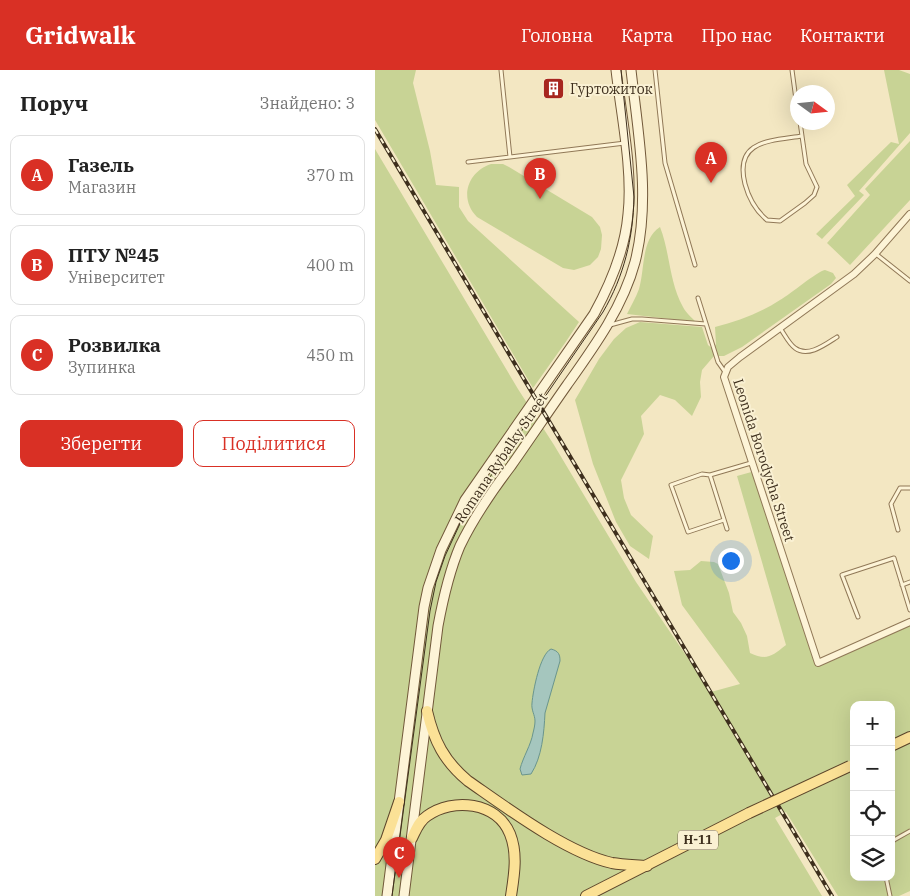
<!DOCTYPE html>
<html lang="uk">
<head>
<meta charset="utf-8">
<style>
	:root { --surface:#fff; --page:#f2f2f2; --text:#222; --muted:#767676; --line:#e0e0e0; --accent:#d93025 }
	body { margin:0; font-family:"IBM Plex Serif",serif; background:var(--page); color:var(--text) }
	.controls { position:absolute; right:15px; bottom:15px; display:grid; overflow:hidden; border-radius:10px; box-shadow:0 5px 20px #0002 }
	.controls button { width:45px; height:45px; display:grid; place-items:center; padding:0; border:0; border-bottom:1px solid var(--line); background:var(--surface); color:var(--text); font:25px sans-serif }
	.compass { position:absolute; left:415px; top:15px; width:45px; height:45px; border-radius:50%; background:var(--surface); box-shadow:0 5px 20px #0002; rotate:105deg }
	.you { position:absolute; left:355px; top:490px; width:18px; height:18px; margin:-12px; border:4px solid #fff; border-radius:50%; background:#1a73e8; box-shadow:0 0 0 8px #1a73e833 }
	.badge { display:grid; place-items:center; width:32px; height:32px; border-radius:50%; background:var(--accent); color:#fff; font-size:16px; font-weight:700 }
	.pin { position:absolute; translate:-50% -41px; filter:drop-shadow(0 1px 2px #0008) }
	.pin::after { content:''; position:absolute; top:26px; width:18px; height:15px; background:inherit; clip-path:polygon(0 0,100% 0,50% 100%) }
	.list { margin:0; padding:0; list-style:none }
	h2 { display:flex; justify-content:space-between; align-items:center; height:65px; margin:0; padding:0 20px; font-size:21px }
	h2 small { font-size:16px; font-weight:400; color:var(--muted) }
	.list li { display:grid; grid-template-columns:32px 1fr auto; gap:15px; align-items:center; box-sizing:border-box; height:80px; margin:0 10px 10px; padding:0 10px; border:1px solid var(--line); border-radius:10px }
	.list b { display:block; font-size:19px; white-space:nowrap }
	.list p { margin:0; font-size:16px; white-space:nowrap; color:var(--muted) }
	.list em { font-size:16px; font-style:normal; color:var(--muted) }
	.actions { display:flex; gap:10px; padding:15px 20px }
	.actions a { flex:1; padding:11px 0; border:1px solid var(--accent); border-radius:10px; text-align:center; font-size:18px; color:var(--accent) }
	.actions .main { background:var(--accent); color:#fff }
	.icon { flex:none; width:28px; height:28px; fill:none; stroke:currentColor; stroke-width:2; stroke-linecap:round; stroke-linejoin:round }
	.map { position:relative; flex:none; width:535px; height:826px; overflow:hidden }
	header { display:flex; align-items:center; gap:30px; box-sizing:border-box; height:70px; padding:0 25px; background:var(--accent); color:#fff }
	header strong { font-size:24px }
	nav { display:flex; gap:28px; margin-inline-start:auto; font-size:18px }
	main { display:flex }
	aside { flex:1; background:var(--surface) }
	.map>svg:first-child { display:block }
	.green { fill:#c8d395; fill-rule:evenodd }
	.water { fill:#a5c6be; stroke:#6a958d }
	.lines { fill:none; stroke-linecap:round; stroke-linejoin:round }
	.lane-casing { stroke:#907857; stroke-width:5 }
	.street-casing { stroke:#907857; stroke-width:8 }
	.secondary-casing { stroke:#72593a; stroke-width:11 }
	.primary-casing { stroke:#5d462b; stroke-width:12 }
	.lane { stroke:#fdf4d7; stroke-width:3 }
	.street { stroke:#fdf4d7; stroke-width:6 }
	.secondary { stroke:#fdf4d7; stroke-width:9 }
	.primary { stroke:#fbe196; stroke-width:10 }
	.tram { stroke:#3e2f1d; stroke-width:1 }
	.rail-casing { stroke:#3e2f1d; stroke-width:4 }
	.rail { stroke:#faf1d3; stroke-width:2; stroke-dasharray:5.5; stroke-linecap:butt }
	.primary-bridge-casing { stroke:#5d462b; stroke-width:12; stroke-linecap:butt }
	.primary-bridge { stroke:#fbe196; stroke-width:10 }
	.labels { text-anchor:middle; stroke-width:4; stroke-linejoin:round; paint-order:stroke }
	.shield { fill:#faf1d3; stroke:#766954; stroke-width:1 }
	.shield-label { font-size:12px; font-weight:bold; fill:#3e2f1d }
	.poi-label { font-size:14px; fill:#3e2f1d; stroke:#faf1d3; text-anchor:start }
	.street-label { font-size:14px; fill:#3e2f1d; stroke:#faf1d3 }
</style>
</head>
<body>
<header>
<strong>Gridwalk</strong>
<nav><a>Головна</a><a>Карта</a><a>Про нас</a><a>Контакти</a></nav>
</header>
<main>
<aside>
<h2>Поруч<small>Знайдено: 3</small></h2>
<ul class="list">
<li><span class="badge">A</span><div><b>Газель</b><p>Магазин</p></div><em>370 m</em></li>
<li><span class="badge">B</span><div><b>ПТУ №45</b><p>Університет</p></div><em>400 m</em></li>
<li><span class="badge">C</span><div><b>Розвилка</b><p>Зупинка</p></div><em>450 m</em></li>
</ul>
<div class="actions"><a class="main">Зберегти</a><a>Поділитися</a></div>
</aside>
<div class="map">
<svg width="535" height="826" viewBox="0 0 535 826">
	<rect width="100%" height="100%" fill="#f3e7c2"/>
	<path class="green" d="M 0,0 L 41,0 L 38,13 L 55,81 L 61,115 L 84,117 L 84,137 L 93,151 L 204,252 L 190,273 L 158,318 L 0,50 Z
		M 509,0 L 524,0 L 535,4 L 535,63 L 484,121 L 489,125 L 447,169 L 441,164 L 480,126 L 472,115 L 516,72 L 524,74 Z
		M 535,71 L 535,130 L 475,195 L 452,173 L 495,125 L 490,119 Z
		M 0,79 L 143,319 L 179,375 L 261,512 L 336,622 L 365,614 L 307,535 L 299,501 L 315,500 L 326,491 L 339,492 L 343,494 L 354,523 L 358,542 L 366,553 L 372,566 L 375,583 C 392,591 397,586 411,575 L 362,406 L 380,401 L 443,593 L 535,552 L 535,821 L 524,826 L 463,826 L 411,742 L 400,748 L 447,826 L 0,826 ZM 479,635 L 516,635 L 516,807 L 479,807 Z
		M 116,94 L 128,94 L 134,97 L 217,147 L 225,157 L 227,165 L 226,179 L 223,187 L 215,195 L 199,200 L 188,198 L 102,147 C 84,129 92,102 116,94 Z
		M 285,157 C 295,182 294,212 308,237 C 311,243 317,248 321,252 L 252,244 C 256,236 261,227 264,219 C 270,199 266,169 285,157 Z
		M 450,200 L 458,203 L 461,208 L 456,214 L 367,277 L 349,286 L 339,286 L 327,300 L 325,312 L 326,327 L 317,346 L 300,330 L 285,325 L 266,346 L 269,364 L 246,410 L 249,428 L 256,445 L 278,466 L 274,489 L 255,476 L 241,452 L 218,394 L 200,330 L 224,289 L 239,269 L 251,258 L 265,252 L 327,257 L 333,275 L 338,279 L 341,274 L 340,257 C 363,251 385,243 405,230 C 416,224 441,202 450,200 Z"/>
	<path class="water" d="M 176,579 C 184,581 185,585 185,591 L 170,643 C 169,663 167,687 156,704 L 147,705 L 145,699 C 148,687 156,675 158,663 C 159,659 160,655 160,651 C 160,645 156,640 157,633 C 158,621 165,584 176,579 Z"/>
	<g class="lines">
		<defs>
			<path id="lane" d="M 126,0 L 135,87
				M 280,0 L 290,93 L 320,195
				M 417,0 L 422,37
				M 425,52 L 431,94 L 442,117 L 439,125 L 430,133 L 405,151 L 392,150 C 380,140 374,129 370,114 C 359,70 395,71 427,66
				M 93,92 L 250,73
				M 501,184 L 535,211
				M 323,228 L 343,292 L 350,302
				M 235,255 L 257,249 L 267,249 L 331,254
				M 405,258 C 410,265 414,274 420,278 C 433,288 451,274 462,267
				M 335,405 L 327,404 L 296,415 L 313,462 L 349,450
				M 352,459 L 335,405 L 376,393
				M 523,460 L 516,434 L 525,418 L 535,418
				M 527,515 L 535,512
				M 483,547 L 467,505 L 519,488 L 535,540
				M 516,774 L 519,770 L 535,761
				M 511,807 L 515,826"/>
			<path id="street" d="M 535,144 L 500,184 L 479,204 L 365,287 L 353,297 L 349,307 L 443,593 L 535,552"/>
			<path id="secondary" d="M 12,826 L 49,537 L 53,518 L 66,480 L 90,430 L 219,244 C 236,213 250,180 253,144 C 258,100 246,44 241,0
				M 29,826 L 63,556 C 68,529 74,502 85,476 C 99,447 117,421 136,396 C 155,369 173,342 192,315 C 219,277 248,237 260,192 C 276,130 263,63 256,0"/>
			<path id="primary" d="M 52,641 C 59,671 69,691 93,711 C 132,738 192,783 237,793 C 249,795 261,795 272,796
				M 516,676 L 535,667
				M 37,768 C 41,760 44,751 52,746 C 78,727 122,732 135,764 C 143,784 139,806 136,826
				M 0,789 L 11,770 L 24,732
				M 211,826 L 374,743"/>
		</defs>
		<use href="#lane" class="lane-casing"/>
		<use href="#street" class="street-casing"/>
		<use href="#secondary" class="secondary-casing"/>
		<use href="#primary" class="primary-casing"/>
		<use href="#lane" class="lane"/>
		<use href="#street" class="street"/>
		<use href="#secondary" class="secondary"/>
		<use href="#primary" class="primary"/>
		<path class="tram" d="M 17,826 L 55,541 L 61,512 L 70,486 L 89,445 L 228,242 C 249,206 258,169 259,127 L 246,0"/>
		<defs>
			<path id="rail" d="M 0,59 L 457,826"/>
		</defs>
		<use href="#rail" class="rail-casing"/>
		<use href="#rail" class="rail"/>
		<defs>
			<path id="primary-bridge" d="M 374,743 L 475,696"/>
		</defs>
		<use href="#primary-bridge" class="primary-bridge-casing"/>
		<use href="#primary-bridge" class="primary-bridge"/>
	</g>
	<defs>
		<symbol id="building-square" viewBox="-11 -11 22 22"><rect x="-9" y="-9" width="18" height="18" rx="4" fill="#a7261f" stroke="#faf1d3"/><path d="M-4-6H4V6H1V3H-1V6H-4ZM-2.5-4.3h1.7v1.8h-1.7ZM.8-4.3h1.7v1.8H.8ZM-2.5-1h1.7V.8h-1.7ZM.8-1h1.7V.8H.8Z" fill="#fff"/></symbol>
	</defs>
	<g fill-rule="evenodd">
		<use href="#building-square" x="166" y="6" width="25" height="25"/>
	</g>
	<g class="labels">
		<rect class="shield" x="303" y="760.5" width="40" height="19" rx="4"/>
		<g class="shield-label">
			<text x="323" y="774">Н-11</text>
		</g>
		<g class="poi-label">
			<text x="195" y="24">Гуртожиток</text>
		</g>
		<g class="street-label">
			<text transform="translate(126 388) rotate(-56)" y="5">Romana Rybalky Street</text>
			<text transform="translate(389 390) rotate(72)" y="5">Leonida Borodycha Street</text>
		</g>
	</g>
</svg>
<div class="controls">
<button>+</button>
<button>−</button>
<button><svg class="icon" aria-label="locate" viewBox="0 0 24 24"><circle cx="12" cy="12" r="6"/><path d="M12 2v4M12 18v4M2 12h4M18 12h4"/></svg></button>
<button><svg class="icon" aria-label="layers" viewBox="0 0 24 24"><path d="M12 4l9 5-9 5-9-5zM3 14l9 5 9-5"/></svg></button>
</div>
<svg class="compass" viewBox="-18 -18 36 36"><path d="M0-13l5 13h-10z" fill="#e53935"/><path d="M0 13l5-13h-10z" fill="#767676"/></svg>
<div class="you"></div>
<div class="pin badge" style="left:336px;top:113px">A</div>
<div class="pin badge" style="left:165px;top:129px">B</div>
<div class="pin badge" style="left:24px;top:808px">C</div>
</div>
</main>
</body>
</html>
